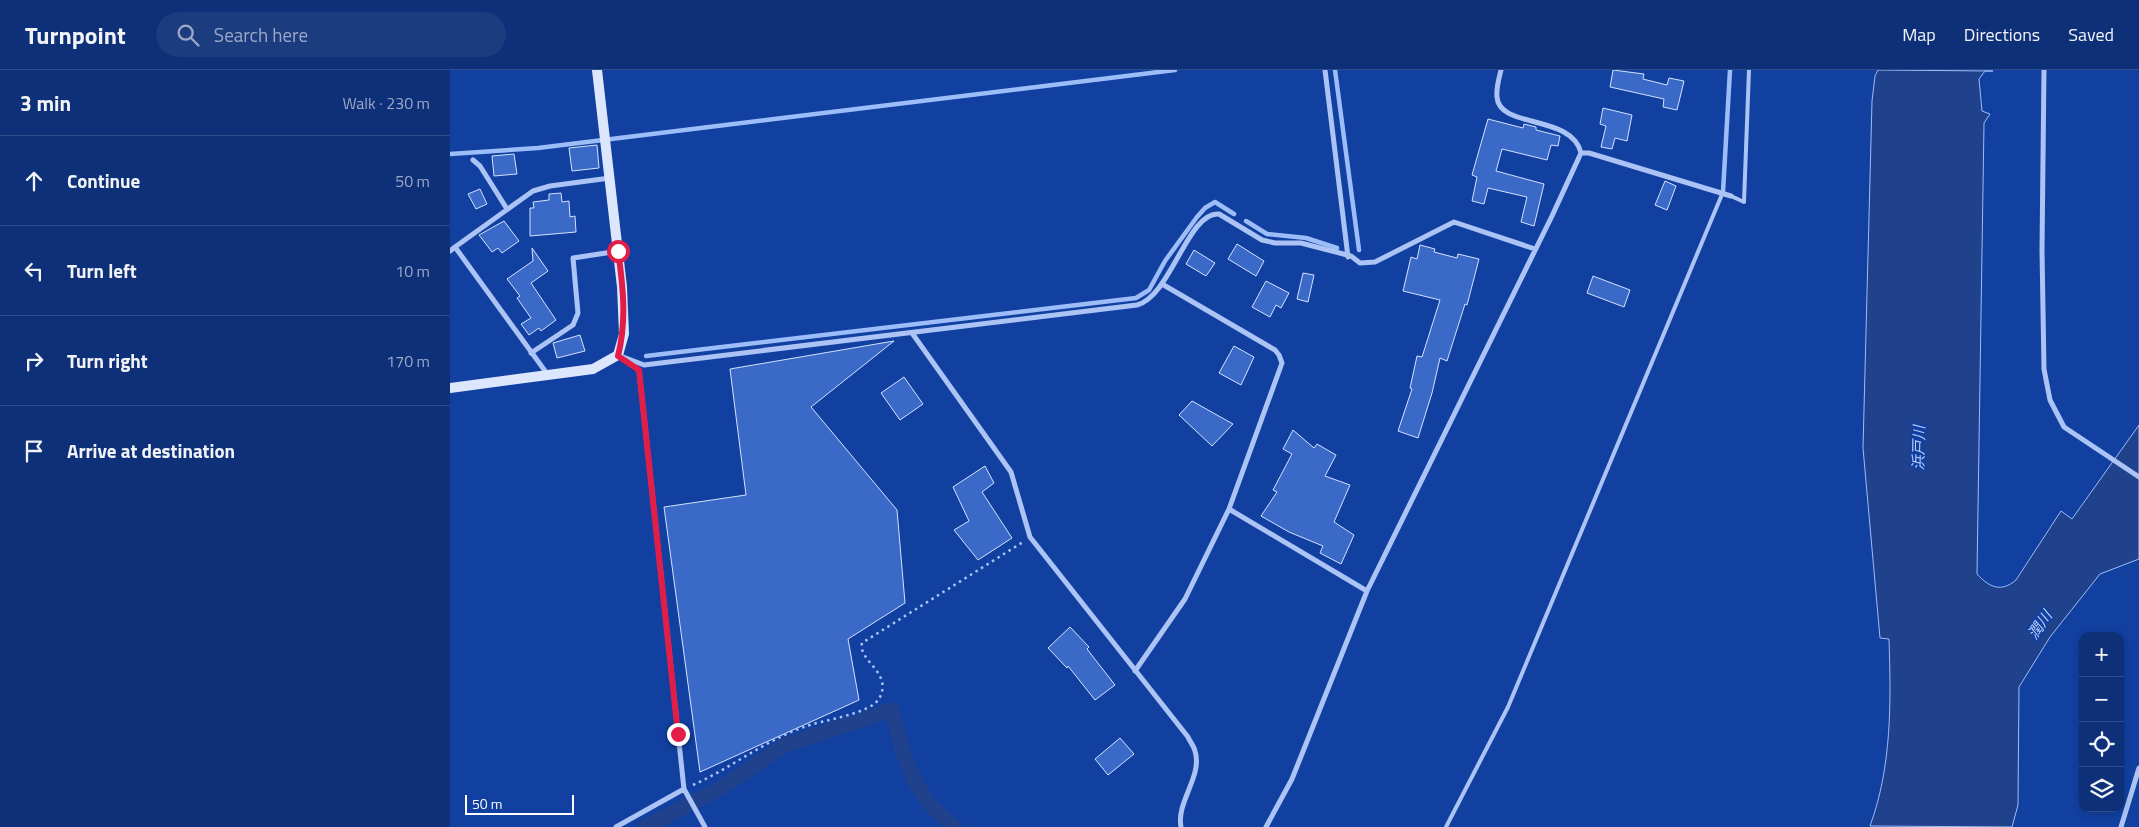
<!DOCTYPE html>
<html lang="en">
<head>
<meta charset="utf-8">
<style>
	:root { --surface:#0e3079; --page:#1c3c80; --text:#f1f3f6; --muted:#9ba9c6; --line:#2e4b8a }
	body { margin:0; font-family:"Titillium Web","Noto Sans JP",sans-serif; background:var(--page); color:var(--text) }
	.controls { position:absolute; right:15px; bottom:15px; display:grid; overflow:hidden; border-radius:10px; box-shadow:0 2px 8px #0003 }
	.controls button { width:45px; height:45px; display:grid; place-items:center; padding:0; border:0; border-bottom:1px solid var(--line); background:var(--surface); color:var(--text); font:25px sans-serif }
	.scale { position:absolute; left:15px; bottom:12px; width:109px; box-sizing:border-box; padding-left:5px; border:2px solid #fff; border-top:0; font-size:14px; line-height:18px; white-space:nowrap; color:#fff; -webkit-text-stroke:4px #1240a1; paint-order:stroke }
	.stop { position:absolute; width:15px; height:15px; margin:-11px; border:4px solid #e11d48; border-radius:50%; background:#fff }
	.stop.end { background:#e11d48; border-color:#fff; box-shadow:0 1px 5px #0008 }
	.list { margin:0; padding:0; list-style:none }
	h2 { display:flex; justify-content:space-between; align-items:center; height:65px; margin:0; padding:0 20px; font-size:21px }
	h2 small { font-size:16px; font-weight:400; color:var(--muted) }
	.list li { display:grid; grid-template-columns:32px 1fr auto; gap:15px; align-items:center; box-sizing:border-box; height:90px; padding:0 20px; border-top:1px solid var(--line) }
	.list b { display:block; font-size:19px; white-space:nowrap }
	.list em { font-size:16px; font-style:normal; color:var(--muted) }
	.icon { flex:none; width:28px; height:28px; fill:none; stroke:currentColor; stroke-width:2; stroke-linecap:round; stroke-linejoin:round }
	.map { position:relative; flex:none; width:1689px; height:757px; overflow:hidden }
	header { display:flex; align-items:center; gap:30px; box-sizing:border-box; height:70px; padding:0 25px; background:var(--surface); border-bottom:1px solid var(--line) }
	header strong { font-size:24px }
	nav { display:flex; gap:28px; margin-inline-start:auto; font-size:18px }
	.search { width:350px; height:45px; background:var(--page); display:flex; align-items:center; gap:12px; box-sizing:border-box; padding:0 18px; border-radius:28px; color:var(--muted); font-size:19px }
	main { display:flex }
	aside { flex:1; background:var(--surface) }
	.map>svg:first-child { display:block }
	.water { fill:#20428c; stroke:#9dbdf8 }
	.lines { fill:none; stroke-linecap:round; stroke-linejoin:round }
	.stream { stroke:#9dbdf8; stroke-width:4.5 }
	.canal { stroke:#20428c; stroke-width:15 }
	.building { fill:#3b69c8; stroke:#d4e2fe }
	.path { stroke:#abc4f5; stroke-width:2.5; stroke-dasharray:2.5 4; stroke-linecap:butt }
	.lane { stroke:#abc4f5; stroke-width:4 }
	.street { stroke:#abc4f5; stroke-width:5 }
	.secondary { stroke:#dce6fd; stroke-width:10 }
	.route { stroke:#e11d48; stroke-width:6 }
	.labels { text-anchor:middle; stroke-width:4; stroke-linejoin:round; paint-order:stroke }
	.water-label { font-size:15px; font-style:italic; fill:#b8cffb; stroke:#1240a1 }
</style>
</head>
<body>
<header>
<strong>Turnpoint</strong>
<div class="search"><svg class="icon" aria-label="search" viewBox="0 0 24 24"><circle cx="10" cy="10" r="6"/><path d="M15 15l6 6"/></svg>Search here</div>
<nav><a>Map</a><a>Directions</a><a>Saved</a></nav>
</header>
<main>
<aside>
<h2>3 min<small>Walk · 230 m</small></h2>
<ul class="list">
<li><svg class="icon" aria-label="ahead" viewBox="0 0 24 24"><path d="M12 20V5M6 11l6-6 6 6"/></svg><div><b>Continue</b></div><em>50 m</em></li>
<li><svg class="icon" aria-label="left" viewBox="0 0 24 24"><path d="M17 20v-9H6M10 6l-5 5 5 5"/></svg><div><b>Turn left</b></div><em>10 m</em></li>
<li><svg class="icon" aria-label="right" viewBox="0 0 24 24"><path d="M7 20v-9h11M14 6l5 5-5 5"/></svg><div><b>Turn right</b></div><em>170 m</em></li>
<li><svg class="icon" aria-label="arrive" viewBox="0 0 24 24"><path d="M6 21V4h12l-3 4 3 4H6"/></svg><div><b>Arrive at destination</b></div></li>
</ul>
</aside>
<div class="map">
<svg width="1689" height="757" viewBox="0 0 1689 757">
	<rect width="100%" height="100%" fill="#1240a1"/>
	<path class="water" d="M 1428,0 L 1543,1 L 1535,1 L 1529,9 L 1532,41 L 1540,44 L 1534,53 L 1527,504 C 1539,517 1551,523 1566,510 L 1611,441 L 1622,449 L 1689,355 L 1689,489 L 1650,504 L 1600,567 L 1569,617 L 1568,735 L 1562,757 L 1420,756 C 1442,696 1441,632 1439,569 L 1430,568 L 1413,378 L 1422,31 L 1425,6 Z"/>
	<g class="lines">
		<path class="stream" d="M 885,0 L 909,180
			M 0,84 L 88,78 L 725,0
			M 1273,122 L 1280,0
			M 796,151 L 817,164 L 856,168 L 887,178
			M 196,286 L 686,228 L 699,220 L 715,191 L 747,147 L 755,138 L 765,132 L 784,144"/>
		<path class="canal" d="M 195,757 L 271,718 L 335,675 L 442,640 C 450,673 458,706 479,733 C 486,742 497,750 505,757"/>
	</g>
	<path class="building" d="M 1163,0 L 1194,4 L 1193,9 L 1217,15 L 1219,8 L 1234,11 L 1227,40 L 1213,37 L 1214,29 L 1160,17 Z
		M 1153,38 L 1182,45 L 1177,71 L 1165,68 L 1162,79 L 1151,77 L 1156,56 L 1150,54 Z
		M 1038,49 L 1073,58 L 1074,54 L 1086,57 L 1086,60 L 1110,66 L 1108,76 L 1101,75 L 1097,90 L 1052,79 L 1046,101 L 1094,114 L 1084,156 L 1071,152 L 1077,127 L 1038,118 L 1034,134 L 1022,131 L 1027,107 L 1022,105 Z
		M 147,75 L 149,98 L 122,101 L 119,78 Z
		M 64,84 L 67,104 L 44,106 L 42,86 Z
		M 1215,111 L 1226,116 L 1217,140 L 1205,135 Z
		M 30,119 L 37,134 L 26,139 L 18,124 Z
		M 111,123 L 112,132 L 119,131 L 120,147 L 125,146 L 126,162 L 80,166 L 80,138 L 84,138 L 83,132 L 99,130 L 99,124 Z
		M 54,151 L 69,171 L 52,183 L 48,178 L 42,182 L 29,165 Z
		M 787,174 L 814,191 L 806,206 L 778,189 Z
		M 970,175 L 985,179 L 984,182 L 1007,188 L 1008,184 L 1029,189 L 1017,235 L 1015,234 L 997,291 L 990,288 L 982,323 L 968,368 L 948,361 L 962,319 L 960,318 L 967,286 L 972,287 L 990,230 L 953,221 L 961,187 L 967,189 Z
		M 82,178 L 98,201 L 81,213 L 106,250 L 91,261 L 89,258 L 79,265 L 71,254 L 81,248 L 67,228 L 70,226 L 57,209 L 83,191 Z
		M 744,180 L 765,193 L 756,206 L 736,194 Z
		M 853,203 L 864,205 L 858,232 L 847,229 Z
		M 1143,206 L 1180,220 L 1174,237 L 1137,223 Z
		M 816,211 L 839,223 L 831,238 L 826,235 L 820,247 L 802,237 Z
		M 130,265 L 135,281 L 107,288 L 103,273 Z
		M 444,271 L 361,337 L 447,440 L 455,533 L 398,569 L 409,630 L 250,702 L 214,437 L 296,425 L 280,299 Z
		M 784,276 L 804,287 L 791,315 L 769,303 Z
		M 454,307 L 473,334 L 450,350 L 431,323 Z
		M 742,331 L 783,354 L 762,376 L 729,345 Z
		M 843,360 L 864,378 L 867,374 L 886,385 L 875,406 L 900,415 L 884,452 L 904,465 L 891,494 L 870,483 L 873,476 L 839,462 L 811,446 L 827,422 L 823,420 L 842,384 L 833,379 Z
		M 535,396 L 544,413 L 532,422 L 562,468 L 528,490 L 504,460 L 519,451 L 503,417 Z
		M 620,557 L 639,577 L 637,579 L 665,615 L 645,630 L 618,596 L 617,598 L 598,578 Z
		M 670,668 L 684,684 L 658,705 L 645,689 Z"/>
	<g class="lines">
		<path class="path" d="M 243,715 C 281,698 314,671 354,657 C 371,650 423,644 430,627 C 442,602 408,591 412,573 L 573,472"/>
		<path class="lane" d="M 1281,126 L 1294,132 L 1299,0
			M 996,757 L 1058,637 L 1273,122"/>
		<path class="street" d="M 875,0 L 898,187
			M 1594,0 L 1592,180 L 1594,299 L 1600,330 L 1614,357 L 1689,407
			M 1131,83 L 1139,83 L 1281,126
			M 23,90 L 30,96 L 57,139
			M 5,177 L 83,121 L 100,116 L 160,108
			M 0,181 L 5,177 L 98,305
			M 462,263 L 561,402 L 580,467 L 738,667 C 740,672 744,676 745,681 C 753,706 726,732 731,757
			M 81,283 L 123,255 L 128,243 L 123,188 L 169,181
			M 168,285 L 194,295 L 687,235 C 721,226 738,141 769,144 L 812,170 L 825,173 L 851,173 L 901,186 L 910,193 L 925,192 L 1004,152 L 1085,179
			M 173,289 L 189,300 L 234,719 L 255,757
			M 779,439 L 917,521
			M 685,601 L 735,529 L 779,439 L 832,293 L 829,285 L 825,280 L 712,214
			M 166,757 L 234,719
			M 816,757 L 842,709 L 917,521 L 1102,146 L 1131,83 C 1122,44 1049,59 1047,27 C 1046,18 1049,8 1051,0
			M 1671,757 L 1689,698"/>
		<path class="secondary" d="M 0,318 L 143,299 L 168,285 L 174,264 L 172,217 L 147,0"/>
	</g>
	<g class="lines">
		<path class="route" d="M 168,181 C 173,215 177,251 168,286 L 189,300 L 228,664"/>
	</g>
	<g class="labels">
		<g class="water-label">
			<text transform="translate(1469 378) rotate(-89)" y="5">浜戸川</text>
			<text transform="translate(1590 555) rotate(-55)" y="5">潤川</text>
		</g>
	</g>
</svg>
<div class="controls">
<button>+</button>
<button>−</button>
<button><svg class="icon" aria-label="locate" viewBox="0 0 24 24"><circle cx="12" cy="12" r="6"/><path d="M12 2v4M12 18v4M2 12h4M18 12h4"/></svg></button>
<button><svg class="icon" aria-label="layers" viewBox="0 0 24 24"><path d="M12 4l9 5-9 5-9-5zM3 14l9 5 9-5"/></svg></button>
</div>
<div class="scale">50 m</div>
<div class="stop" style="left:168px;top:181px"></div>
<div class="stop end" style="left:228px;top:664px"></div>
</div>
</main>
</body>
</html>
